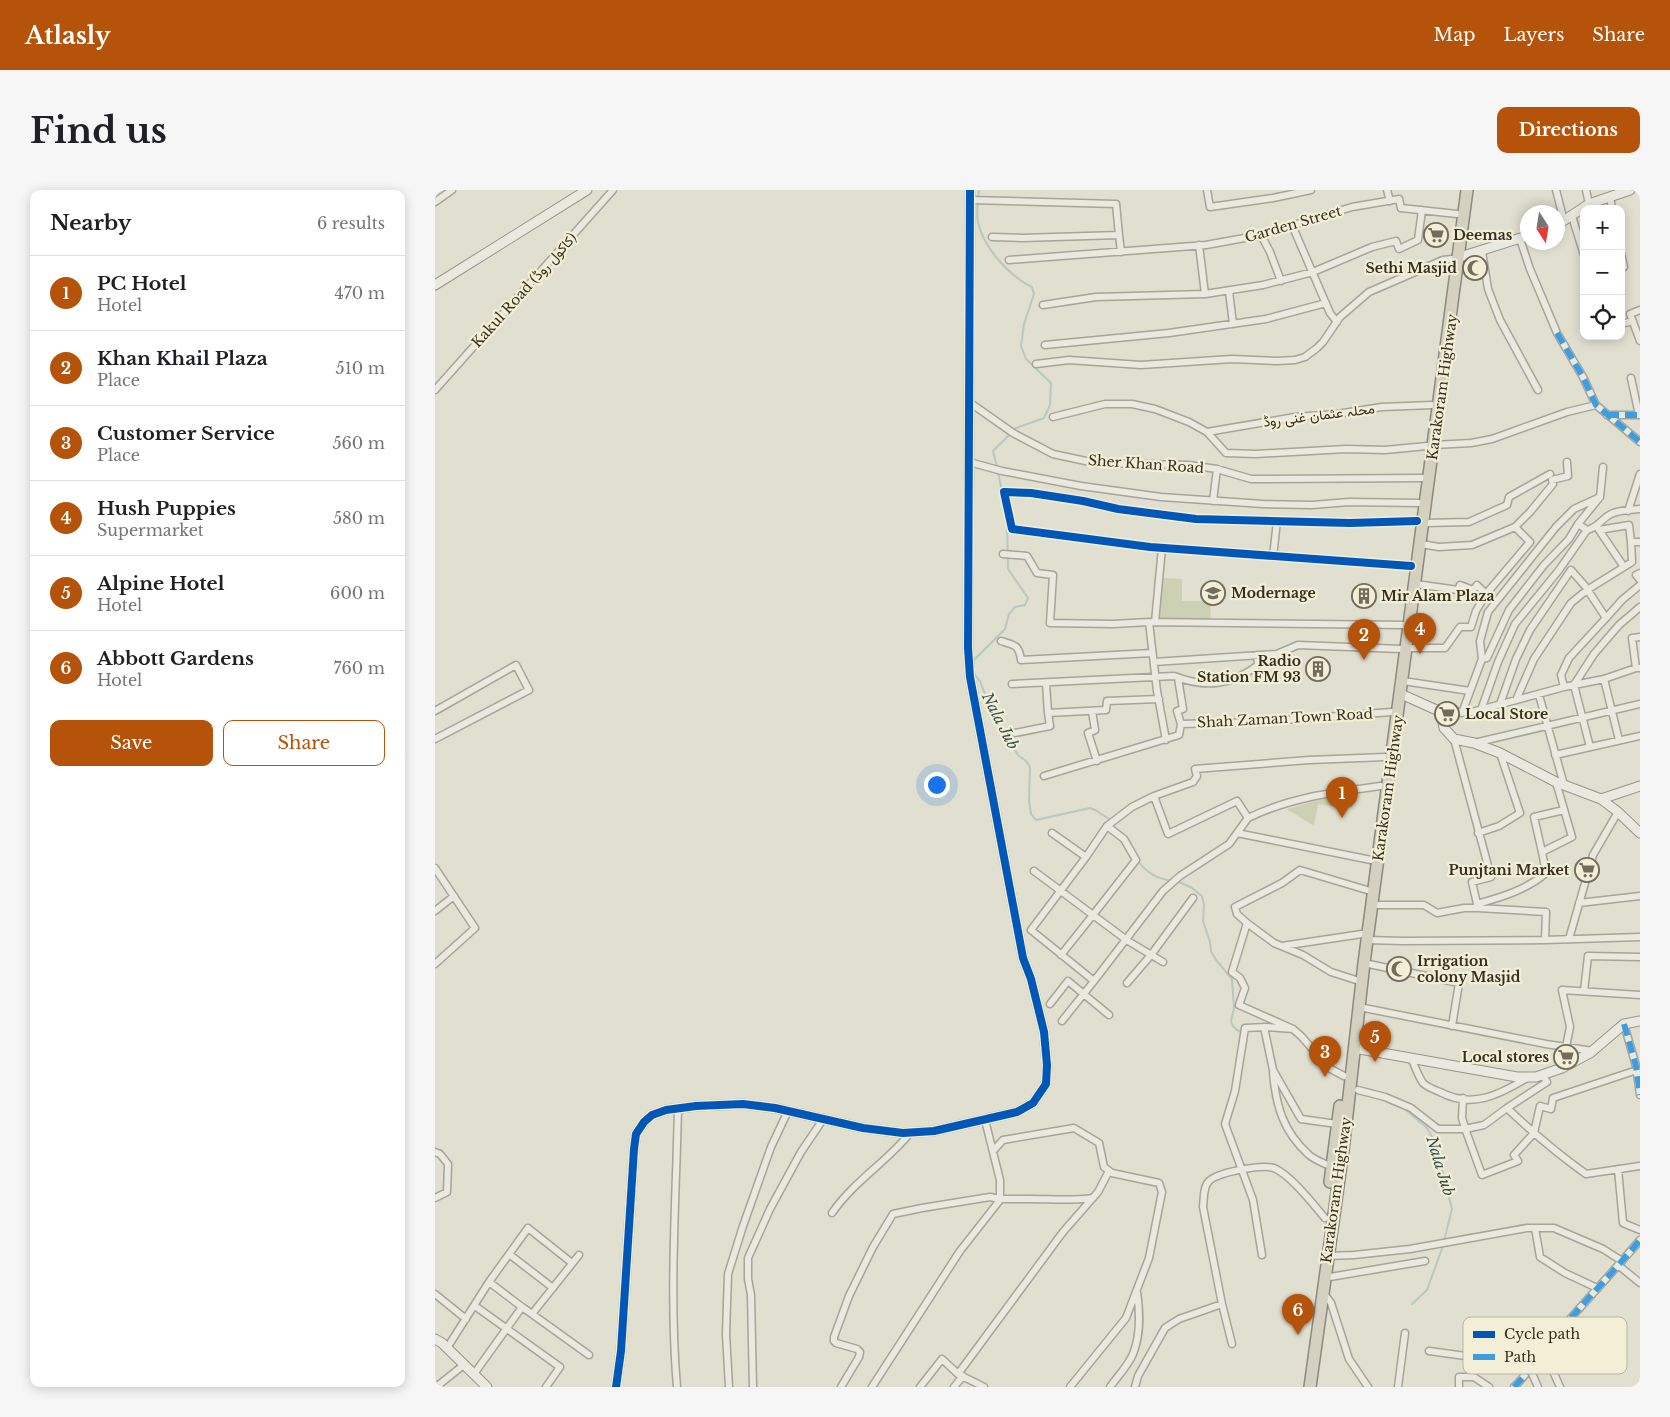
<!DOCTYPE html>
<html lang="en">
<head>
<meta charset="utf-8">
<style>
	:root { --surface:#fff; --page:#f6f6f6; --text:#202124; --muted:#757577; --line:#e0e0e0; --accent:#b45309 }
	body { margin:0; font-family:"Libre Baskerville",Vazirmatn,serif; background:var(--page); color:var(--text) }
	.controls { position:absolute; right:15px; top:15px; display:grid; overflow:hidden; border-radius:10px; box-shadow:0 2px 12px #0003 }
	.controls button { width:45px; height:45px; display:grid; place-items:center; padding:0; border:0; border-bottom:1px solid var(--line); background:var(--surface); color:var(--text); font:25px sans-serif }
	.compass { position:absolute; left:1085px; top:15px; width:45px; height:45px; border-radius:50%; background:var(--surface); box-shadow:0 2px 12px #0003; rotate:168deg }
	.you { position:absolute; left:501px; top:594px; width:18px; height:18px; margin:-12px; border:4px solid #fff; border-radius:50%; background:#1a73e8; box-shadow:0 0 0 8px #1a73e833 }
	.badge { display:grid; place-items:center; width:32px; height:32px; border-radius:50%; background:var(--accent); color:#fff; font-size:16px; font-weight:700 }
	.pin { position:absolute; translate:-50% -41px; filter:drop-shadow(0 1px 2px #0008) }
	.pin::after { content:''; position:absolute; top:26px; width:18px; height:15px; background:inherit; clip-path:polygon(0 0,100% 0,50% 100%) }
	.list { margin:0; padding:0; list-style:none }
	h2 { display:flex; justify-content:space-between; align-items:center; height:65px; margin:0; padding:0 20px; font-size:21px }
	h2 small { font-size:16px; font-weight:400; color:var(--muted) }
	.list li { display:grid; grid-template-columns:32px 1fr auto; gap:15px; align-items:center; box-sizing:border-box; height:75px; padding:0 20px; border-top:1px solid var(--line) }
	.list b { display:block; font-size:19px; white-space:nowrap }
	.list p { margin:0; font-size:16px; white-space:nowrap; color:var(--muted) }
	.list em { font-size:16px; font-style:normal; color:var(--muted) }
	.actions { display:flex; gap:10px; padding:15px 20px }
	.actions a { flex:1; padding:11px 0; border:1px solid var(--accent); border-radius:10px; text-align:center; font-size:18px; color:var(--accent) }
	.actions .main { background:var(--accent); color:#fff }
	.icon { flex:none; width:28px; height:28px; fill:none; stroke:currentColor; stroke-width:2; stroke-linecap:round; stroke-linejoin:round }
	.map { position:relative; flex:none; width:1205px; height:1197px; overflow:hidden; border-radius:10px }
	header { display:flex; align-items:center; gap:30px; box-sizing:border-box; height:70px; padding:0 25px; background:var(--accent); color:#fff }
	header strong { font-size:24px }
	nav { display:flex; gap:28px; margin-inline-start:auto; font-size:18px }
	.intro { display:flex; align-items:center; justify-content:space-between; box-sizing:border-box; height:120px; padding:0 30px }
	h1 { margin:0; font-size:35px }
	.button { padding:12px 22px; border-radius:10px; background:var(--accent); color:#fff; font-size:18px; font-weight:700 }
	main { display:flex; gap:30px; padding:0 30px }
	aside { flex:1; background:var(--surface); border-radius:10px; box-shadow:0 2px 12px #0003 }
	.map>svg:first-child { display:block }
	.green { fill:#ccd1b4 }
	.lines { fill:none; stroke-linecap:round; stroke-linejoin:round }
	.stream { stroke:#b9c8c1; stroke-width:2 }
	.street-casing { stroke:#a7a498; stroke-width:9 }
	.secondary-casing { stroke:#979488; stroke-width:11 }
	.highway-casing { stroke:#8c897f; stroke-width:14 }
	.street { stroke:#eae9e0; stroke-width:6 }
	.secondary { stroke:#eae9e0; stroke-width:9 }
	.highway { stroke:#d4d1c0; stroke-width:11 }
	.quiet { stroke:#3e9de0; stroke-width:6; stroke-dasharray:12 6; stroke-linecap:butt }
	.cycleway-casing { stroke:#f2efd6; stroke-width:11 }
	.cycleway { stroke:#0057b8; stroke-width:8 }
	.labels { text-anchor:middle; stroke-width:4.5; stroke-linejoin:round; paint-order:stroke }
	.street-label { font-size:14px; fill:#352e21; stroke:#f2efd6 }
	.poi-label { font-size:14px; font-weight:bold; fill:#352e21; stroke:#f2efd6; text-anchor:start }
	.water-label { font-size:15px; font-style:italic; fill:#324f53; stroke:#f2efd6 }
	.key { fill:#f2efd6; stroke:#b9b5a0; stroke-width:1 }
	.key-label { font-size:14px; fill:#352e21 }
</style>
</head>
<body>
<header>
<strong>Atlasly</strong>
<nav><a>Map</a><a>Layers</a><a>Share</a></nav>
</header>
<div class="intro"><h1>Find us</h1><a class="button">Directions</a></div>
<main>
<aside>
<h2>Nearby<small>6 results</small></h2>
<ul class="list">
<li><span class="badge">1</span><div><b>PC Hotel</b><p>Hotel</p></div><em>470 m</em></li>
<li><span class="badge">2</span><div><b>Khan Khail Plaza</b><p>Place</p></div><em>510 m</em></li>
<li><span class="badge">3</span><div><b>Customer Service</b><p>Place</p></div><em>560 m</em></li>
<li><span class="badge">4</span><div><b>Hush Puppies</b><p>Supermarket</p></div><em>580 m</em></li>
<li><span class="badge">5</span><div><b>Alpine Hotel</b><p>Hotel</p></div><em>600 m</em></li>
<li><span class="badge">6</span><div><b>Abbott Gardens</b><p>Hotel</p></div><em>760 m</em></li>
</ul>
<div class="actions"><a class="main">Save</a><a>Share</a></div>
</aside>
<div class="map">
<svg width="1205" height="1197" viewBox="0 0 1205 1197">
	<rect width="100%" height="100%" fill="#e1dfd0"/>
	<path class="green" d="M 728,388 L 747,389 L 747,411 L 776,411 L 775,435 L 722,437 Z
		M 914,604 L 917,617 L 912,617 L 912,619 L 883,614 L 879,636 L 852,619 L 902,605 Z"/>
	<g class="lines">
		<path class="stream" d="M 544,0 C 543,10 541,22 543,32 C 548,57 574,86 597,97 L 599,104 L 589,134 L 586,156 L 591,169 L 616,193 L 615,215 L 609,228 L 581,238 L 558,261 L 562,277
			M 563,282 L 567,301
			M 537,472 L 570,439 L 574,424 L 580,417 L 590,415 L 593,408 L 573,379 L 572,331
			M 539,484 L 545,491 L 557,523 L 583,565 L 591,571 L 595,577 L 594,611 L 596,624 L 601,630 L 655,618 L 662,621 L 674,629
			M 702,670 C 712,683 722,689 738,691
			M 742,691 L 757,698 L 767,706 L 769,715 L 768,731 L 775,752 L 776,761 L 781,770 L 797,789 L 799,819 L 796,831 L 798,836 L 802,840 L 807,842
			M 894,881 L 903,887
			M 970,919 L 992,938 L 1000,952 L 1017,1019 L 1009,1051
			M 977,1114 L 992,1100 L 1008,1056"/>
		<defs>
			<path id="street" d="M 772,0 L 775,17 L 838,8 L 876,0
				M 952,0 L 955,11
				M 1121,0 L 1129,31
				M 1151,0 L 1154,14
				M 1175,7 L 1177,19
				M 535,10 L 681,14 L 684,45
				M 0,12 L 17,0
				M 1137,26 L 1149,65
				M 857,35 L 895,123 L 902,132
				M 826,45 L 835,62 L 846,91
				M 557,47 L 587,48 L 684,45 L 686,62
				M 1085,49 L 1095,79 L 1122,143 L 1148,187 L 1161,215 L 1205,252
				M 764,55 L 770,104
				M 1047,61 L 1053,99 L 1065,130 L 1103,200
				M 1186,64 L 1189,77
				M 574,70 L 771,55 L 826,45 L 917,17 L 964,9 L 966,18 L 1022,24
				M 794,101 L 798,134
				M 608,115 L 661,107 L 770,104 L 828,95 L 878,82 L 937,57 L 961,51 L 964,59 L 983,50 L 987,20
				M 1205,120 L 1195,124 L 1205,151
				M 1186,134 L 1198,131
				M 610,155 L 734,143 L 831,129 L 891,113
				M 601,174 L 634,170 L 706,175 L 797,169 L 842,171 L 860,170 L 870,167 L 882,158 L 888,152 L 905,127 L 934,102 L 1008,70 L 1017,69
				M 1196,188 L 1204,225
				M 0,200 L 178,0
				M 534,212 L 578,243 L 618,264 L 660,273 L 753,275 L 782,279 L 778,311
				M 1172,225 L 1205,225
				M 618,227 L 670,214 L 697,214 L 720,219 L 754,232 L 772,242 L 791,263 L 821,264 L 911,259 L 950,260 L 992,256
				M 772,242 L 860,227 L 902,224 L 947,217 L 997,215
				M 999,255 L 1036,253 L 1057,249 L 1132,222 L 1161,215
				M 534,272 L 567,281 L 646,296 L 726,307 L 828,314 L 877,315 L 914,312 L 984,313
				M 782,279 L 816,289 L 988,288
				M 1193,321 L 1205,284
				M 989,333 L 1034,332 L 1072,315 L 1074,307 L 1115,284
				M 1143,334 L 1165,307 L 1168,277
				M 986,354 L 1004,357 L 1037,355 L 1080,337
				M 568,364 L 592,366 L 602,383 L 618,385 L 615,433 L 678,434 L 714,432
				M 838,367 L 842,331
				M 976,376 L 715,357 L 577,339 L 569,302 L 596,303 L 648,311 L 683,319 L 761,329 L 915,333 L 982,331
				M 1189,377 L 1164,340 L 1194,335 L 1196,352
				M 1205,383 L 1201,385 L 1205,390
				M 981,394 L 1023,400 L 1025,395 L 1038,400 L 1042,395 L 1051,404
				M 720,432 L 727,358
				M 566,451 C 580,455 584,455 586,470 L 717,463
				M 973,458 L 1010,458 L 1025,437 L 1036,437 L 1041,421 L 1051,404 L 1095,352 L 1080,337 L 1095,322 L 1118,294 L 1117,290 L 1133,286 L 1132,272
				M 1047,469 L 1045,451 L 1053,422 L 1121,337 L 1139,319 L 1165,307
				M 719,472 L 842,464 L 863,455 L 966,459
				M 1201,478 L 1197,448 L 1205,447
				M 743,488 L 748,519 L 742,521 L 746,534
				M 1169,489 L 1184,550
				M 968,491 L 1035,501
				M 611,493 L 613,523
				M 577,494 L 739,486 C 770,498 796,496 823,475 L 822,465
				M 1129,497 L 1126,485 L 1134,468 L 1171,428
				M 1104,505 L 1129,595
				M 1081,510 L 1099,469 L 1136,413 L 1152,400 L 1197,372 L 1196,352 L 1205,352
				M 1065,514 L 1081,469 L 1095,440 L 1136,380 L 1150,396 L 1171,428 L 1187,410 L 1205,395
				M 1046,520 L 1063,472 L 1080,434 L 1124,380 L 1152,340
				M 0,521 L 81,475 L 94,500 L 0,549
				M 657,521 L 660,540 L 653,543 L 662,571
				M 1006,522 L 1037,522 L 1129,497 L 1169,489 L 1201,478 L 1205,478
				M 1027,523 L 1047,469 L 1052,468 L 1074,420 L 1109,375 L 1134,349 L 1143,334 L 1152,340 C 1166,336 1165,329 1176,324 C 1184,320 1196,320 1205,319
				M 580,543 L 615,536 L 613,523 L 671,520 L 672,511 L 724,509
				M 731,550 L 722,501 L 714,432 L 969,435
				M 1039,553 L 1205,514
				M 1155,557 L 1139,495 L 1159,464 L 1184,435 L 1205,417
				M 1120,565 L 1205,546
				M 609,586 L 744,545 L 746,534 L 822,532 L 957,522
				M 1121,592 L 1137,647 L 1107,662 L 1099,627 L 1129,620
				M 719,606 L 733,644 L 802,611 L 813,628 C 856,607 900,602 946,596
				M 672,636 L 689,649 L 701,670 L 658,725 L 693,751 L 728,772
				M 617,643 L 651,667
				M 802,643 L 936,670
				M 1043,643 L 1064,636 L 1085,623 L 1065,563
				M 0,678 L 40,738 L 0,774
				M 599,681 L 658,725 L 626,765
				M 1144,713 L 1205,706
				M 1042,714 C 1067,707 1091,700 1111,683 L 1107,662
				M 937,715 L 989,715 L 1002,723 L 1029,718 L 1043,718 L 1037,692 L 1056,687 L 1019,549
				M 0,721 L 19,706
				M 812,733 L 797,782 L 805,788 L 810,798 L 804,815 L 858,839 L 866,846 L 894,878 L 909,886
				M 1134,749 L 1158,665 L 1183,622
				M 933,750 L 968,751 L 1110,750 L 1111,722 L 1043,718
				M 1110,750 L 1205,747
				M 847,756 L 927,744
				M 929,773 L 1024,793 L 1017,836
				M 921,790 L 896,782 L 868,765 L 839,753 L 812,733 L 802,724 L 800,717 L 847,693 L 865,680 L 932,700
				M 659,791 L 728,701 L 745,686 L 794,654 L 813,628
				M 692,793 L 716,765 L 758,708
				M 1149,801 L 1153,766 L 1205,767
				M 615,814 L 633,791 L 674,825
				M 924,817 L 1111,854 L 1158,861
				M 627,831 L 659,791 L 596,740 L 651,667 L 672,636 L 697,617 L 719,606 L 758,592 L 762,586 L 760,579 L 874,570 L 951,567
				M 1189,834 L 1201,876 L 1205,905
				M 829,837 L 838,880 L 866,929 L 902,934
				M 1131,857 L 1135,837 L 1127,800 L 1205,805
				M 976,868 C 980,876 983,886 988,893 C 992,897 1000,900 1005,902 C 1037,919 1064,905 1092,888
				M 838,883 C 841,916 848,941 873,964 C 879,970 889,973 897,977
				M 1108,886 L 1112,892 L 1072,918 C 1097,942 1123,964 1151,984 L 1205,976
				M 923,900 L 950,907 L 976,918 L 1003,939 L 1030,939 L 1049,935 L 1072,918
				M 1028,908 L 1027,928 L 1032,944 L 1047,985 L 1083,971 L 1079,965 L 1099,943 L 1105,916 L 1116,919 L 1118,908 L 1202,880
				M 558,961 L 568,950 L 639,938 L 664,953 L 669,977 L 677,983 L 724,993 L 727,1002 L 714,1068 L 691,1128 L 635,1197
				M 0,962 L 5,964 L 13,974 L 12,1002 L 0,1008
				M 1183,979 L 1188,1033 L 1205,1040
				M 397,1023 C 419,991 452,972 476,942
				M 1100,1038 L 1105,1067 L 1130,1083 L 1162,1098
				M 74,1064 L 118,1098
				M 827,1065 L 818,1010 L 790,934 L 800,901 L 810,838 L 832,837 L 858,839
				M 892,1066 L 919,1065 L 975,1059 L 1092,1038 L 1119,1038 L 1168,1059 L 1187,1071
				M 1183,1075 L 1205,1093
				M 889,1088 L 990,1071
				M 54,1092 L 93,1038 L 137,1073
				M 888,1102 L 896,1113 L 914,1169 L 933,1197
				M 0,1104 L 31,1129
				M 787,1114 L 797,1154
				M 40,1116 L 125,1177 L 111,1197
				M 97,1124 L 154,1165
				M 1042,1139 L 1115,1153
				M 12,1158 L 54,1092 L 87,1117
				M 994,1161 L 1038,1167 L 1095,1179 L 1103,1197
				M 1109,1161 L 1125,1197
				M 39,1184 L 87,1117 L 97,1124 L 144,1065
				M 523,1184 L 628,1042 L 663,1002 L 674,981
				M 1,1197 L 30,1174
				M 242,1197 C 234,1105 241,1011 243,918
				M 294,1197 L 291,1144 L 293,1084 L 308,1036 L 336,957 L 353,921
				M 318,1197 L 316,1105 L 313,1089 L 313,1068 L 335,1019 L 366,962 L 389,928
				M 406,1197 L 424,1167 L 425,1162 L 422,1159 L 401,1153 L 399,1151 L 399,1147 L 414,1106 L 438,1057 L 458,1024 L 487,1018 L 555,1007 C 568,1010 581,1009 595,1009 C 616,1009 636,1011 658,1008
				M 437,1197 L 525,1061 L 565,1010 L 565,990 L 550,930
				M 485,1197 L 507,1169 L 523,1184 L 549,1197
				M 519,1197 L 528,1186
				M 675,1197 C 682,1187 693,1176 698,1164 C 706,1144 705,1123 702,1102
				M 700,1197 L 703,1186 L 730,1138 L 744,1129 L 787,1114 L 768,1017 C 769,1009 768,997 774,991 C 784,982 830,973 841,979 C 857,987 878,1014 890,1028
				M 963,1197 L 970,1143
				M 1024,1197 L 1024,1187 L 1039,1187 L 1054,1197
				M 1079,1197 C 1097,1179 1111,1157 1128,1137 C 1153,1108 1180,1080 1205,1050"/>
			<path id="secondary" d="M 1122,35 L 1154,14 L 1195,0
				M 1025,67 L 1092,46
				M 0,95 L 152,0
				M 966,504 L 1006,522 L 1009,538 L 1019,549 L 1039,553 L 1065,563 L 1121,592 L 1166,609 L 1183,622 L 1205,643
				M 1166,609 L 1205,596
				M 919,858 L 1082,887 L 1101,887 L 1127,878 L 1155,863 L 1189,834 L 1205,831
				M 0,1149 L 7,1153 L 52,1197
				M 181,1197 L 186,1161 L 199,959 L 201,944 L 209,932 L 217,925 L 231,920 L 261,916 L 308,914 L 340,918 L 428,938 L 468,943 L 499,941 L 582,922 L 598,913 L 611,894 L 612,875 L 609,842 L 596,789 L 588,768 L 535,487 L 533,458 L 535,0"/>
			<path id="highway" d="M 895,992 L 905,916
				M 875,1197 L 908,960 L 929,773 L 1032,0"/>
		</defs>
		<use href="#street" class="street-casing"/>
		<use href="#secondary" class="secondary-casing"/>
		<use href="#highway" class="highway-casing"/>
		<use href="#street" class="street"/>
		<use href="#secondary" class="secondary"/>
		<use href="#highway" class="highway"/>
		<path class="quiet" d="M 1122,143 L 1148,187 L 1161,215 L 1205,252
			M 1172,225 L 1205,225
			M 1189,834 L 1201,876 L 1205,905
			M 1079,1197 C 1097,1179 1111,1157 1128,1137 C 1153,1108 1180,1080 1205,1050"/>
		<defs>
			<path id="cycleway" d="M 976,376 L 715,357 L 577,339 L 569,302 L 596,303 L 648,311 L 683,319 L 761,329 L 915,333 L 982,331
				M 181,1197 L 186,1161 L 199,959 L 201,944 L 209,932 L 217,925 L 231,920 L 261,916 L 308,914 L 340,918 L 428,938 L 468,943 L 499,941 L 582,922 L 598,913 L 611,894 L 612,875 L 609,842 L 596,789 L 588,768 L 535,487 L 533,458 L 535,0"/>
		</defs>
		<use href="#cycleway" class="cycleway-casing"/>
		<use href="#cycleway" class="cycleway"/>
	</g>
	<defs>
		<symbol id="supermarket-ring" viewBox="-11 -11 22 22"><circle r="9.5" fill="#f2efd6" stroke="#716c5e" stroke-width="1.5"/><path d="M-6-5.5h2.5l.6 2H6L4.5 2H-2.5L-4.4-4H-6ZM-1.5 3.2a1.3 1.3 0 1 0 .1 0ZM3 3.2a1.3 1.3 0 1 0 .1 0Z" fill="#716c5e"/></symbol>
		<symbol id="mosque-ring" viewBox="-11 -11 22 22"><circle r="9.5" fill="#f2efd6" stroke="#716c5e" stroke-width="1.5"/><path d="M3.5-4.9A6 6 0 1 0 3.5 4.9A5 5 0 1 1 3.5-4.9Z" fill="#716c5e"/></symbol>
		<symbol id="university-ring" viewBox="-11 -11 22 22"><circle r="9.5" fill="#f2efd6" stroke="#716c5e" stroke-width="1.5"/><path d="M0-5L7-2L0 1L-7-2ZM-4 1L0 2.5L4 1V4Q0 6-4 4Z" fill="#716c5e"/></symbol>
		<symbol id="building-ring" viewBox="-11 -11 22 22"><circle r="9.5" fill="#f2efd6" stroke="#716c5e" stroke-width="1.5"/><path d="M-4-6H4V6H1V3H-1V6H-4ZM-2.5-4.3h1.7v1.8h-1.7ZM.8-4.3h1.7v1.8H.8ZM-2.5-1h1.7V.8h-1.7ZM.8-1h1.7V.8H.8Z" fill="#716c5e"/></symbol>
	</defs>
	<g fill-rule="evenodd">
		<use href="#supermarket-ring" x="987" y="31" width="28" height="28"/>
		<use href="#mosque-ring" x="1026" y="64" width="28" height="28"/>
		<use href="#university-ring" x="764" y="389" width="28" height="28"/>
		<use href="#building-ring" x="915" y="392" width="28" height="28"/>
		<use href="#building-ring" x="869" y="465" width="28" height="28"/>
		<use href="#supermarket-ring" x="998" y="510" width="28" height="28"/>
		<use href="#supermarket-ring" x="1138" y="666" width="28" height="28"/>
		<use href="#mosque-ring" x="950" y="765" width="28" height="28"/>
		<use href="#supermarket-ring" x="1117" y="853" width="28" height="28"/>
	</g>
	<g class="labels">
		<g class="street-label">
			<text transform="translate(858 34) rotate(-16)" y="5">Garden Street</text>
			<text transform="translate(89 100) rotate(-48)" y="5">Kakul Road (کاکول روڈ)</text>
			<text transform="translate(1007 197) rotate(-82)" y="5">Karakoram Highway</text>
			<text transform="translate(884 225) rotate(-7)" y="5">محلہ عثمان غنی روڈ</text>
			<text transform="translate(711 274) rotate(4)" y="5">Sher Khan Road</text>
			<text transform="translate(850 528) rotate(-3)" y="5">Shah Zaman Town Road</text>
			<text transform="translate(953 598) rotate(-82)" y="5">Karakoram Highway</text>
			<text transform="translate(901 1000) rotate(-82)" y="5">Karakoram Highway</text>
		</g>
		<g class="poi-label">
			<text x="1018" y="50">Deemas</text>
			<text x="1022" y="83" text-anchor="end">Sethi Masjid</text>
			<text x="796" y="408">Modernage</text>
			<text x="946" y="411">Mir Alam Plaza</text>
			<text x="866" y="476" text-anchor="end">Radio<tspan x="866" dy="16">Station FM 93</tspan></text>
			<text x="1030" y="529">Local Store</text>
			<text x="1134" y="685" text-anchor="end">Punjtani Market</text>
			<text x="982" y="776">Irrigation<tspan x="982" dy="16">colony Masjid</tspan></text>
			<text x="1114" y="872" text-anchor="end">Local stores</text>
		</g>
		<g class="water-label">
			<text transform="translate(565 531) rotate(63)" y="5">Nala Jub</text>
			<text transform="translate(1005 976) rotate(73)" y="5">Nala Jub</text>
		</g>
	</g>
	<rect x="1028" y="1127" width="164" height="57" rx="8" class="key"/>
	<rect x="1038" y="1141" width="22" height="7" fill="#0057b8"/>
	<rect x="1038" y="1164" width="22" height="6" fill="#3e9de0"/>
	<g class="key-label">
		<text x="1069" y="1149">Cycle path</text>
		<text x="1069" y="1172">Path</text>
	</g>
</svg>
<div class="controls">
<button>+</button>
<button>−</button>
<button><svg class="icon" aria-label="locate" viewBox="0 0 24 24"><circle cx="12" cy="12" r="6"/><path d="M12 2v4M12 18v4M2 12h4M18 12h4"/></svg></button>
</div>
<svg class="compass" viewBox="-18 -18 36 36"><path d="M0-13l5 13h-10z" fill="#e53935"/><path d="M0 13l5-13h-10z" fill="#757577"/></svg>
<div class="you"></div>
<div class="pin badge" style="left:907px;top:628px">1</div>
<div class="pin badge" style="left:929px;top:470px">2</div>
<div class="pin badge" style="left:890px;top:887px">3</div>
<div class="pin badge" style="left:985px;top:464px">4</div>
<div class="pin badge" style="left:940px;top:872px">5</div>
<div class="pin badge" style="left:863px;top:1145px">6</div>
</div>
</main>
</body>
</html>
